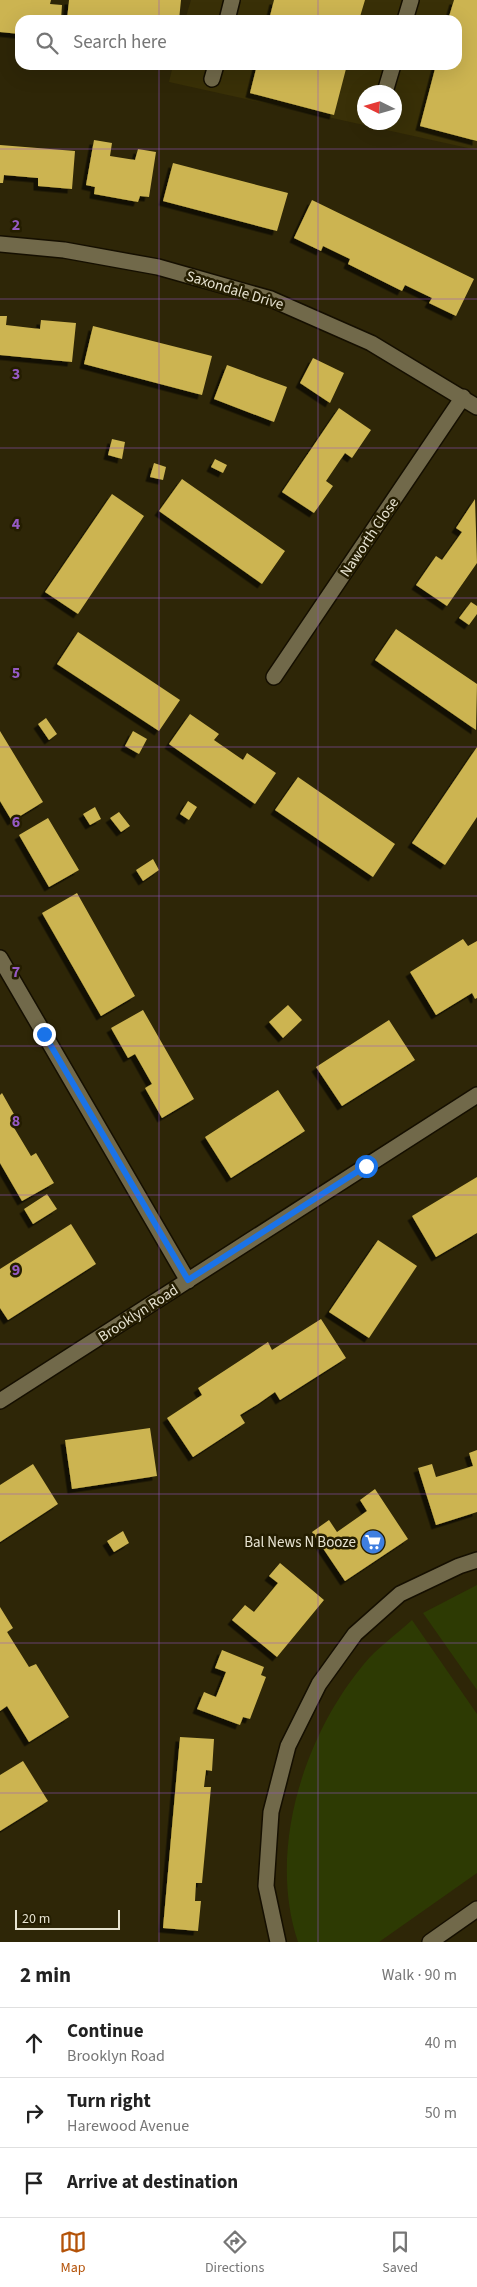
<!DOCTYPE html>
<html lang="en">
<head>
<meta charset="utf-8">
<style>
	:root { --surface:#fff; --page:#f6f6f6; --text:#222; --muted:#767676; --line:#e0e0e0; --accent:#b45309 }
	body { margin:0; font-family:"Source Sans 3",sans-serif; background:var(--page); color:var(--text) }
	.compass { position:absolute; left:357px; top:85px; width:45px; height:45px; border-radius:50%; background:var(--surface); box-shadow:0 5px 20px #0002; rotate:275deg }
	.scale { position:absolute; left:15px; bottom:12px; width:105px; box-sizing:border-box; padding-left:5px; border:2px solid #e7e3d1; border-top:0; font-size:14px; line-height:18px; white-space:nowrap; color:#e7e3d1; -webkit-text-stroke:4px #241d00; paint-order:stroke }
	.stop { position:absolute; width:15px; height:15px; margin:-11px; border:4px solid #1a73e8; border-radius:50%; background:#fff }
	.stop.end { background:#1a73e8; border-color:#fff; box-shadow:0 1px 5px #0008 }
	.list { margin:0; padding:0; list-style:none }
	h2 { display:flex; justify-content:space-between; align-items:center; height:65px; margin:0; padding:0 20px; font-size:21px }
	h2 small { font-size:16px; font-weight:400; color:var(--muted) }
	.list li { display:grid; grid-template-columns:32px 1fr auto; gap:15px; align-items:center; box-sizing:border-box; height:70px; padding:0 20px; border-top:1px solid var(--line) }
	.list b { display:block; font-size:19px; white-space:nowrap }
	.list p { margin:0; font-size:16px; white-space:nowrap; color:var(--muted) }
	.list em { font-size:16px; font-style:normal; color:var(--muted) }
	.icon { flex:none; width:28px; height:28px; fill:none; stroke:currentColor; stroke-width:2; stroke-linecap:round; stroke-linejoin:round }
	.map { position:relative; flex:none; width:477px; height:1942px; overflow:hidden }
	.search { position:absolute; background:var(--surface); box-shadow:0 5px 20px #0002; left:15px; right:15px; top:15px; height:55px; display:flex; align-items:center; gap:12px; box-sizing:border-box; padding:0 18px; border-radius:15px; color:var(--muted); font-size:19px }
	.sheet { height:275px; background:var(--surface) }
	nav { display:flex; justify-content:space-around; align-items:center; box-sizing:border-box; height:70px; border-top:1px solid var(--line); background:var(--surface); font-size:14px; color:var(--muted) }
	nav a { display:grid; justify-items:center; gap:2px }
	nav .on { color:var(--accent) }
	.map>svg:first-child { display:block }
	.built { fill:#393007; fill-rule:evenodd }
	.green { fill:#2d3a03 }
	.building { fill:#ccb451; filter:url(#shadow) }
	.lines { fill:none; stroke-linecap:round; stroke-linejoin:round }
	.minor-casing { stroke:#150f00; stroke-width:18 }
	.minor { stroke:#71694a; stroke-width:15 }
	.route { stroke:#1a73e8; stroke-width:6 }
	.grid { fill:none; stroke:#965ac4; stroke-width:1; stroke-opacity:0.55 }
	.labels { text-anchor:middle; stroke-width:5; stroke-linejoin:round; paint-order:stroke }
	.street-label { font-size:15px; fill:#e7e3d1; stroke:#241d00 }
	.poi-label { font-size:15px; fill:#e7e3d1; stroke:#241d00; text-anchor:end }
	.grid-label { font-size:16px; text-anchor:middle; font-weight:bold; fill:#965ac4; stroke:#241d00; stroke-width:5; stroke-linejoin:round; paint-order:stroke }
</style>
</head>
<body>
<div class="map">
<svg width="477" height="1942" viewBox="0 0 477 1942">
	<defs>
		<filter id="shadow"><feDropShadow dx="-4.5" dy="4.5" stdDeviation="0" flood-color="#0009"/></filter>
	</defs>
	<rect width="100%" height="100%" fill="#2e2607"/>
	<path class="built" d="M 191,0 L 477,0 L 477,150 L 169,82 L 173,65 L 457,65 L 457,20 L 185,20 ZM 364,92 L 394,92 L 394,122 L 364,122 Z"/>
	<path class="green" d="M 477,1585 L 477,1690 L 423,1613 Z
		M 412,1620 L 477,1714 L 477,1873 L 379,1942 L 298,1942 C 267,1850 304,1736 364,1664 C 377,1648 397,1634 412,1620 Z"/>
	<path class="building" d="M 0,0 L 51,0 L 50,4 L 62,5 L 61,20 L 20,20 L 20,34 L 0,32 Z
		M 69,0 L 181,0 L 179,20 L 67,20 Z
		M 274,0 L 365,0 L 359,20 L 269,20 Z
		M 454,0 L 477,0 L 477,141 L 420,126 L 436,65 L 457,65 L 457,20 L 448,20 Z
		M 257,65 L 347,65 L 334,115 L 250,93 Z
		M 94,140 L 112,143 L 110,156 L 135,160 L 138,149 L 156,152 L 149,197 L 140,196 L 138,202 L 94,194 L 95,187 L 86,185 Z
		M 0,145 L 75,151 L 72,189 L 38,186 L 38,178 L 4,175 L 3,183 L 0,183 Z
		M 173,163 L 288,193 L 277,231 L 163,201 Z
		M 312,200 L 474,279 L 456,316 L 429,303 L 432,298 L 405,285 L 402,291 L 348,264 L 350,259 L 323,246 L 321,251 L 294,238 Z
		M 0,316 L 7,316 L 6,325 L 40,329 L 41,320 L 76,323 L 72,362 L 0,355 Z
		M 93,326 L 212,356 L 202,395 L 84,364 Z
		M 313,358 L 344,373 L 330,403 L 300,383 Z
		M 227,365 L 287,387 L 274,422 L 214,399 Z
		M 339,408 L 371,430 L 352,458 L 345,453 L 326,481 L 333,486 L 314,513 L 282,492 Z
		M 112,439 L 125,442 L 122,459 L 108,455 Z
		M 215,459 L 227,465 L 223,473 L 211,467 Z
		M 154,463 L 166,467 L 163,480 L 150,477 Z
		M 182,479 L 285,551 L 262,584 L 159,511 Z
		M 112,494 L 144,516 L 78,614 L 45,592 Z
		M 475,499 L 477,563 L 447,606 L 416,585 L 436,556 L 442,560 L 462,532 L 456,528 Z
		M 471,602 L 477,606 L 477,614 L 469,625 L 459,618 Z
		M 396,629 L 477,684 L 476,730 L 375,660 Z
		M 78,632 L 180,700 L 159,731 L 57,664 Z
		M 190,714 L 219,734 L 214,740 L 243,760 L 247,753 L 276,773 L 255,804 L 169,744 Z
		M 46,718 L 57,734 L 49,740 L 38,724 Z
		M 0,731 L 43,802 L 12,821 L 0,801 Z
		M 133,731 L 147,739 L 139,754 L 125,746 Z
		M 477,747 L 477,817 L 445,865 L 412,843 Z
		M 298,777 L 395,844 L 373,877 L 275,810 Z
		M 188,801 L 197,807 L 189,820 L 180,814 Z
		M 95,807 L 101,819 L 90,825 L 83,814 Z
		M 119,812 L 130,826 L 121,832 L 110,818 Z
		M 48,818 L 79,870 L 49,887 L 19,835 Z
		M 153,859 L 159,870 L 143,881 L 136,870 Z
		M 77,893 L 135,996 L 101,1016 L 42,913 Z
		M 463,939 L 468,946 L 477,941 L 477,998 L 475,999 L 472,993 L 436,1015 L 410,972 Z
		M 288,1005 L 302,1020 L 283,1038 L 269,1022 Z
		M 143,1010 L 194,1099 L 162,1118 L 145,1088 L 152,1084 L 135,1054 L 128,1058 L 111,1028 Z
		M 389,1020 L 415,1060 L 342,1106 L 316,1067 Z
		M 278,1090 L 305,1131 L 231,1178 L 205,1137 Z
		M 2,1093 L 19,1123 L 13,1126 L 31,1156 L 36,1153 L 54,1183 L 22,1201 L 0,1163 L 0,1095 Z
		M 477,1177 L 477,1233 L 436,1257 L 412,1216 Z
		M 47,1194 L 57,1209 L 33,1224 L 24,1209 Z
		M 71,1224 L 96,1264 L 8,1320 L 0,1308 L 0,1269 Z
		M 378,1240 L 417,1266 L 369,1338 L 329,1312 Z
		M 321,1319 L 346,1358 L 280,1400 L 275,1392 L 258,1404 L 240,1415 L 245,1423 L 193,1457 L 167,1418 L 202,1395 L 198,1388 L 250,1354 L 268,1342 L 272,1350 Z
		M 150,1428 L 157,1476 L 72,1489 L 65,1440 Z
		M 477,1450 L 477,1512 L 436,1525 L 418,1468 L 432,1464 L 436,1477 L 473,1466 L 469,1453 Z
		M 33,1464 L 58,1504 L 0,1542 L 0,1485 Z
		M 375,1489 L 408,1539 L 345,1581 L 312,1532 L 329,1520 L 337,1532 L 367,1511 L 360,1500 Z
		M 123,1531 L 129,1543 L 114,1552 L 107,1541 Z
		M 280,1563 L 324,1600 L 277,1657 L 232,1620 L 245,1605 L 254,1612 L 278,1583 L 269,1576 Z
		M 0,1607 L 13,1628 L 7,1632 L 29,1667 L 36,1664 L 69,1717 L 29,1742 L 7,1706 L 0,1711 Z
		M 222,1650 L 264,1667 L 261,1675 L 266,1677 L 250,1719 L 243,1717 L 240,1725 L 197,1709 L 204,1692 L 216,1697 L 226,1672 L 215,1668 Z
		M 180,1737 L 214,1739 L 212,1771 L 206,1770 L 204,1787 L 211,1787 L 202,1883 L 196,1883 L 195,1901 L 201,1901 L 198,1931 L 163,1928 Z
		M 23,1761 L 48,1801 L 0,1831 L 0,1775 Z"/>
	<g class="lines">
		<defs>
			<path id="minor" d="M 227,20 L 232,0
				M 405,20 L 411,0
				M 212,79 L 216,65
				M 385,92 L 393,65
				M 0,244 L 64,250 L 158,267 L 271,299 L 371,343 L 477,407
				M 274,677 L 463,397
				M 0,958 L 188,1281
				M 0,1401 L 477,1095
				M 278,1942 L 266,1886 L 271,1812 L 288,1746 L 319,1684 L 355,1634 L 400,1594 L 459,1566 L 477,1560
				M 430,1942 L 477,1909"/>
		</defs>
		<use href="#minor" class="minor-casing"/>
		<use href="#minor" class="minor"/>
	</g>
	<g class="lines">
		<path class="route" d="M 44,1034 L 188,1280 L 366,1166"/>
	</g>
	<path class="grid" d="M 159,0 L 159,20M 318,0 L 318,20M 159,65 L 159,1942M 318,65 L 318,1942M 0,149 L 477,149M 0,299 L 477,299M 0,448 L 477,448M 0,598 L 477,598M 0,747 L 477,747M 0,896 L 477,896M 0,1046 L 477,1046M 0,1195 L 477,1195M 0,1344 L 477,1344M 0,1494 L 477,1494M 0,1643 L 477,1643M 0,1793 L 477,1793"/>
	<defs>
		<symbol id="supermarket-disc" viewBox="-11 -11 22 22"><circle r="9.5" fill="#3f7fe0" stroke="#241d00"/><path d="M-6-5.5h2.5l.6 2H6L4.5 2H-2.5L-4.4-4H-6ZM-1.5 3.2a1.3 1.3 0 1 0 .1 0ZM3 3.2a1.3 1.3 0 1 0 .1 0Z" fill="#fff"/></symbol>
	</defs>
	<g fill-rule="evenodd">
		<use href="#supermarket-disc" x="359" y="1528" width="28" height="28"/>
	</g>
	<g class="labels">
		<g class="street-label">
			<text transform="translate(235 290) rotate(17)" y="5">Saxondale Drive</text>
			<text transform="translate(369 537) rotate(-56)" y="5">Naworth Close</text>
			<text transform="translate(138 1313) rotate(-33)" y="5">Brooklyn Road</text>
		</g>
		<g class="poi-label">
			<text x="356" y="1547">Bal News N Booze</text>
		</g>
	</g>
	<g class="grid-label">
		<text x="16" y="230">2</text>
		<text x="16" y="379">3</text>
		<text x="16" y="529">4</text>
		<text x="16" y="678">5</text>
		<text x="16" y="827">6</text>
		<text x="16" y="977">7</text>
		<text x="16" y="1126">8</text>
		<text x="16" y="1275">9</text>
	</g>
</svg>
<svg class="compass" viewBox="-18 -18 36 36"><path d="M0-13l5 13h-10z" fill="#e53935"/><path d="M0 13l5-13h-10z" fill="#767676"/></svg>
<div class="scale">20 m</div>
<div class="stop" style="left:366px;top:1166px"></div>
<div class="stop end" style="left:44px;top:1034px"></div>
<div class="search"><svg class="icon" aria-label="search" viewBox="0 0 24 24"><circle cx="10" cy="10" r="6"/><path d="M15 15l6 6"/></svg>Search here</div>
</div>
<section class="sheet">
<h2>2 min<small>Walk · 90 m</small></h2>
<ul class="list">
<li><svg class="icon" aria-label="ahead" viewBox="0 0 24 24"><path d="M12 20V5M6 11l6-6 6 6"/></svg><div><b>Continue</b><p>Brooklyn Road</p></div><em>40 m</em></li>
<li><svg class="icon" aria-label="right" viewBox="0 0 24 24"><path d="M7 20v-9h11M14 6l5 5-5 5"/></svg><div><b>Turn right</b><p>Harewood Avenue</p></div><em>50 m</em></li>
<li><svg class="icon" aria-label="arrive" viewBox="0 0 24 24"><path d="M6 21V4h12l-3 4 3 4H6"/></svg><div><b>Arrive at destination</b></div></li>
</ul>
</section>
<nav>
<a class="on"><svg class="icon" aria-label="map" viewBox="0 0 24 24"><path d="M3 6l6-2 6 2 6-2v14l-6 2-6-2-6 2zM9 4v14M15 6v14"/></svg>Map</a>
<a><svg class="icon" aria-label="directions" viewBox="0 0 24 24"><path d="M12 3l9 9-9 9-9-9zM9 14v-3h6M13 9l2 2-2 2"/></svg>Directions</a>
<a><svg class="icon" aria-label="saved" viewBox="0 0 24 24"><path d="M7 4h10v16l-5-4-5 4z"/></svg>Saved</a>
</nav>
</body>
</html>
